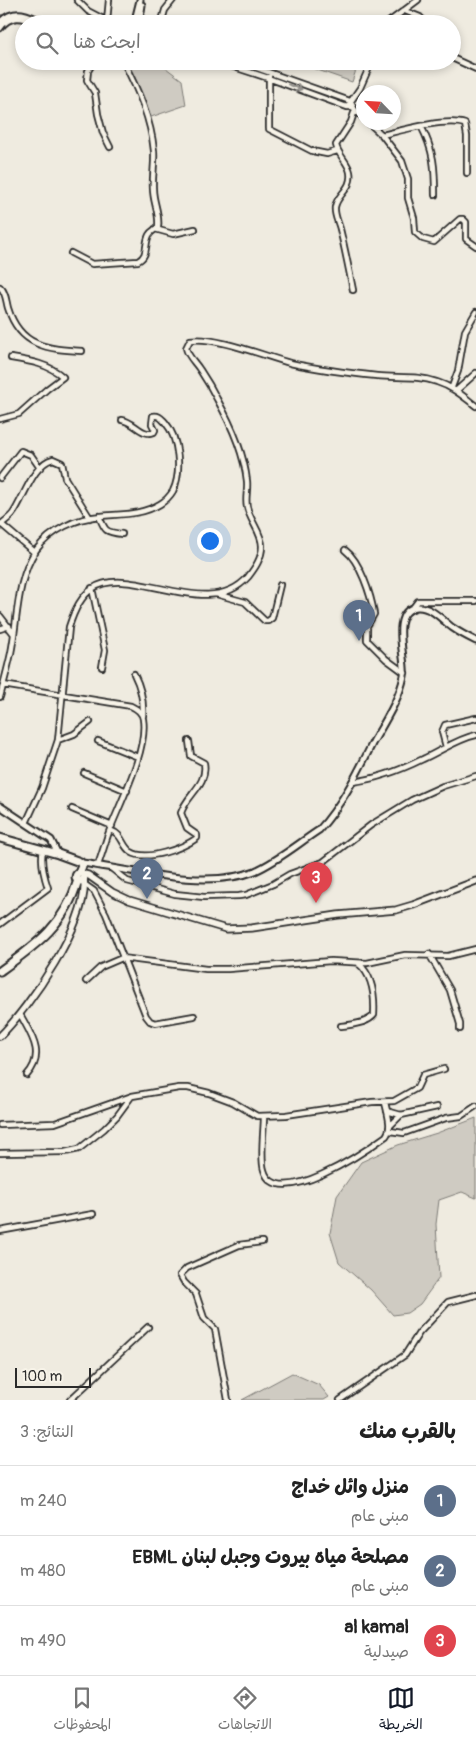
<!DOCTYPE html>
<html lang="ar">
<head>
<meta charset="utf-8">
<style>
	:root { --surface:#fff; --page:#f6f6f6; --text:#222; --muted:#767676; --line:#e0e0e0; --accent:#111827 }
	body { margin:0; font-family:Pangolin,"Playpen Sans Arabic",sans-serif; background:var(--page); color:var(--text); direction:rtl }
	.compass { position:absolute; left:356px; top:85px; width:45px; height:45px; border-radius:50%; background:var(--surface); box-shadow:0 2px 8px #0003; rotate:295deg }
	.scale { position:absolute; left:15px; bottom:12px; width:76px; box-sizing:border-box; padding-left:5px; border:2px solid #2b2b2b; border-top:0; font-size:14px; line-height:18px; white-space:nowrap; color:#2b2b2b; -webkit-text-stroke:4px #f7f3e8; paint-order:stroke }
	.you { position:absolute; left:209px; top:540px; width:18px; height:18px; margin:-12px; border:4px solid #fff; border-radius:50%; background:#1a73e8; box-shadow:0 0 0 8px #1a73e833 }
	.badge { display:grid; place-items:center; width:32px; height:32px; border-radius:50%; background:var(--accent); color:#fff; font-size:16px; font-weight:700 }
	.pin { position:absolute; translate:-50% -41px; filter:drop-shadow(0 1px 2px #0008) }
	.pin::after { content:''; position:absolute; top:26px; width:18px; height:15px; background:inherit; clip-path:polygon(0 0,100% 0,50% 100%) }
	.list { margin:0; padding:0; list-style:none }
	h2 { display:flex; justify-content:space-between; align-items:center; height:65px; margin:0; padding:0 20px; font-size:21px }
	h2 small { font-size:16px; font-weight:400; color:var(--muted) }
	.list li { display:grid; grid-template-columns:32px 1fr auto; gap:15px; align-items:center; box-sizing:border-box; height:70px; padding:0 20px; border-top:1px solid var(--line) }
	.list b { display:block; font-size:19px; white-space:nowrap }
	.list p { margin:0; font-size:16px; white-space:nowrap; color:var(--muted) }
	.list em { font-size:16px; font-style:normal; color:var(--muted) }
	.icon { flex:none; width:28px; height:28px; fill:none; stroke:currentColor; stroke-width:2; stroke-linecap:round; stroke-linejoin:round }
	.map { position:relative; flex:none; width:476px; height:1400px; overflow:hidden; direction:ltr }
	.search { position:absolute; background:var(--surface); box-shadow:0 2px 8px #0003; left:15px; right:15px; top:15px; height:55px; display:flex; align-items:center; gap:12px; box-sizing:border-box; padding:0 18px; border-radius:28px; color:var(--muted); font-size:19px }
	.sheet { height:275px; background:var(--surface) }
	nav { display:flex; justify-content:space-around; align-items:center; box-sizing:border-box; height:70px; border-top:1px solid var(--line); background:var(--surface); font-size:14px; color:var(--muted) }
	nav a { display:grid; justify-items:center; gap:2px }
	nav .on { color:var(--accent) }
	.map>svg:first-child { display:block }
	.green { fill:#cfcbc2; stroke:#7d7b76 }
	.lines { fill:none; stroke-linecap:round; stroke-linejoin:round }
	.minor-casing { stroke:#2b2b2b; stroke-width:8 }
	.tertiary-casing { stroke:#2b2b2b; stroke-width:9 }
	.secondary-casing { stroke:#2b2b2b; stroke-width:9 }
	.primary-casing { stroke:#2b2b2b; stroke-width:11 }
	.minor { stroke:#f7f3e8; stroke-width:4.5 }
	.tertiary { stroke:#f7f3e8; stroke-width:5 }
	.secondary { stroke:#f7f3e8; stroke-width:5.5 }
	.primary { stroke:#f7f3e8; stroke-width:7 }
	.oneway { stroke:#918f8a }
</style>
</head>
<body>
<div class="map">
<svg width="476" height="1400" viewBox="0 0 476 1400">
	<rect width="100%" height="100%" fill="#efebe0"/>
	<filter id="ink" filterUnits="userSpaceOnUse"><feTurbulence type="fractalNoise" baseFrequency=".02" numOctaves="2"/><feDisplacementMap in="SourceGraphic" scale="10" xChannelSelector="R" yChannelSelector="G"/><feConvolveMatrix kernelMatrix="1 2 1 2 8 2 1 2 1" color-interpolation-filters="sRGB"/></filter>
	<g filter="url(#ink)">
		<path class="green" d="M 126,61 L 160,61 L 162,65 L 182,80 L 186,105 L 151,117 Z
			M 292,61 L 359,61 L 352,82 Z
			M 476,1118 L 476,1198 L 462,1192 L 439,1200 L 436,1224 L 439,1278 L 420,1304 L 407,1313 L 393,1315 L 371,1290 L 339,1262 L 330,1233 L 337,1196 L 361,1162 L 398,1145 L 437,1133 Z
			M 292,1373 L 319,1385 L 329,1397 L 324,1400 L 242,1400 Z"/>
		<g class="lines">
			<defs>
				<path id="minor" d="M 77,0 L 88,11 L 107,21
					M 109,0 L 107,21 L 115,24
					M 405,11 L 420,17 L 427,24
					M 161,24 L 165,10 L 173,0
					M 386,24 L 418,0
					M 452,58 L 476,69
					M 94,61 L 88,71 L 87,80 L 95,93 L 98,114 L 103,133 L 110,147
					M 216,61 L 268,78 L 347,107 L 353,107
					M 237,61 L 350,101 L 355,110 L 364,118
					M 269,77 L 269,129 L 312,151 L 327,154 L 337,151
					M 349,104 L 360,88 L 372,61
					M 368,122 L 382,135 L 402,161 L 408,179 L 408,198 L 414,218 L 415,232 L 423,239 L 434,242 L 460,219 L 463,219 L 466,222 L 466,239 L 476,246
					M 421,126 C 434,151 435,167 435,195
					M 382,135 C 402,130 445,118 465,124 L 467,136 L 467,173
					M 155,229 L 173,234 L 195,229
					M 71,253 L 92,264 L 138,261 C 149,255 144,245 149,235 C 151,231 155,230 158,227 C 160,214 153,202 153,189 C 152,177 155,164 154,151 C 151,119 138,90 123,61
					M 0,287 C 6,292 6,301 8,308 C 20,347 48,349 82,351
					M 353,290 C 349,270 345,249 340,229 C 338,221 334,215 335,207 C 337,194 353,189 350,172 C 348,162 338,155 336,145 L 351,122 L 355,110
					M 452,387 L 458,371 L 465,331 L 476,312
					M 457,390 L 476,373
					M 0,419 L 19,414 L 47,389 L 63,377 C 49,364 30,361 11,358
					M 0,478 L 21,451 L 31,455 L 40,468
					M 99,516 C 105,531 105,532 122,534
					M 1,524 L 35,553
					M 0,525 C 5,521 11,517 14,512 C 24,497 34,463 53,459 L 62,463 L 65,478 L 90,518
					M 345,550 C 360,561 371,595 374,614 L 367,626 L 367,640 L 386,659 L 405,673
					M 92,588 L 105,650 L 102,667
					M 216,594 L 245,602 L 265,621 L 268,621 L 272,618 L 280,585
					M 412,609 L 418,601 L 476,601
					M 0,616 L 14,634
					M 0,629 L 9,626
					M 134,674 C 141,688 144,700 143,716
					M 3,685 L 131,706 C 137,709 142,712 143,719 C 148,750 120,803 109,832 C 105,843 102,854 98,865
					M 0,697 C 4,682 8,667 11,653 C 18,619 16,580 36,550 C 51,530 76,518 101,516 C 122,514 142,515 160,504 C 165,501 170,496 173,491 C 182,472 179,438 165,422 C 161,418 159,415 153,416 L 152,424 L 155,430 L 154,432 C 142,437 135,422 122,420
					M 58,740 L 74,734 L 90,722
					M 98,741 L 138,757
					M 446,747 L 442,732 L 445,725 L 476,718
					M 84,773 L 127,791
					M 352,782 C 376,779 401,770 423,759 C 441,751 457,739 476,735
					M 72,809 L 112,826
					M 26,823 L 42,788 L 58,740 L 69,627 C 73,614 80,597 92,589 C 129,562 208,623 248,577 C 255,568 262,558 262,546 C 262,533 250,521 247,507 C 245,499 248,490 247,481 C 244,453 231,424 217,399 C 212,389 206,379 200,370 C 195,362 188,357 186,348 L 190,340 C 215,336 264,356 290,363 C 318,369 348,373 377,376 C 398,378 417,375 437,382 C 453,387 463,396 476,406
					M 110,830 C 124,835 121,845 131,852 C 147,862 183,848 197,838 L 197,835 L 187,828 L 181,813 C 187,794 208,785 204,763 L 191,756 L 189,741
					M 111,868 L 127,881 L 175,894 L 204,897 L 239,896 L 246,895 L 273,884 L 290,874 L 323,862 L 371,825 L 412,800 L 443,786 L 476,776
					M 84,884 L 94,891 L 106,914 L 146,1016 L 150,1021 L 155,1023 L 194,1016
					M 0,924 L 48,888 C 44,876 40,862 43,850
					M 429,954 L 450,990 L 460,1024 L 460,1029
					M 86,981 L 101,967 L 122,958 L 206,969 L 228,969 L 331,961 L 367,963 L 405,955 L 448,956 L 476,949
					M 20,1014 C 31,1035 46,1054 27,1075
					M 341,1026 C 352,1025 368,1023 374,1015 C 375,997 373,976 359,964
					M 387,1111 L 401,1115 L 437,1107
					M 264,1116 C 264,1130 260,1158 264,1170 C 276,1213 367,1150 386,1136 C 393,1127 387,1113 385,1102
					M 0,1125 L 55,1123 L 132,1096 L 179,1088 L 188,1088 L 209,1093 L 233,1102 L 257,1116 L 286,1115 L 372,1102 L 394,1101 L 417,1088 L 423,1075 L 444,1069
					M 390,1126 L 401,1115
					M 390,1131 L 404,1133 L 446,1118 L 461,1116 L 476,1106
					M 0,1153 L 65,1152 L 79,1149 L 104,1129 L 117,1116 L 131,1097
					M 0,1231 L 93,1214
					M 70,1400 L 148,1327
					M 228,1400 L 215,1329 L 204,1318 L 196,1294 L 184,1282 L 180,1275 L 187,1268 L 239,1245 L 262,1242
					M 340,1400 L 405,1355 L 419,1333 L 448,1302 L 476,1295"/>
				<path id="tertiary" d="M 0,22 C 15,8 29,14 44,24
					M 134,24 L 140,0
					M 139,24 L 142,5
					M 0,28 C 10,14 23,16 37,24
					M 0,806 L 51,840 L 58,854
					M 82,863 C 131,870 208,890 255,871 C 278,861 299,843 319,830 C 342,805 358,772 373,742 C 385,721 399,700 404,676 C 407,660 388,611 417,607 C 431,606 443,621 453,628 C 460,633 468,637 476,641"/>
				<path id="secondary" d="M 83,874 L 88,875 L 112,892 L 129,900 L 226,929 L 252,928 L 338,915 L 396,910 L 413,905 L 476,881
					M 0,1036 C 29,1008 89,921 84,879"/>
				<path id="primary" d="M 0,838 L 58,854 L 80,862 L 82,866 L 79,873
					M76 877a4 4 0 1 1 8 0a4 4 0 1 1-8 0Z
					M 0,971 C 36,945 65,925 78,880"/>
			</defs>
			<use href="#minor" class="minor-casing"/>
			<use href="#tertiary" class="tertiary-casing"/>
			<use href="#secondary" class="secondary-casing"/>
			<use href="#primary" class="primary-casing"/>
			<use href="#minor" class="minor"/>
			<use href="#tertiary" class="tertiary"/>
			<use href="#secondary" class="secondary"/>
			<use href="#primary" class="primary"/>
		</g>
		<defs><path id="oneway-shaft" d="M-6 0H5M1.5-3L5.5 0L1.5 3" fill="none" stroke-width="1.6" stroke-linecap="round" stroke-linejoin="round" transform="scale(1.25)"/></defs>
		<use class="oneway" href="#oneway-shaft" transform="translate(295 87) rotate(20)"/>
	</g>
</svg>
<svg class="compass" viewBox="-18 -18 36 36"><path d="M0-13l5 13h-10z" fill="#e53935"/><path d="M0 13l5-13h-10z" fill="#767676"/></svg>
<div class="scale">100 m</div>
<div class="you"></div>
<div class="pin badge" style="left:359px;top:641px;background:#5c6f8a">1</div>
<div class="pin badge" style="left:147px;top:899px;background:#5c6f8a">2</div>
<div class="pin badge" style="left:316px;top:903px;background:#e0444e">3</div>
<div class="search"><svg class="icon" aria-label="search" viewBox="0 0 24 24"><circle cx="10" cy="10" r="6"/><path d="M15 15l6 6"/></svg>ابحث هنا</div>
</div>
<section class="sheet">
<h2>بالقرب منك<small>النتائج: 3</small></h2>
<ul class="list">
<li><span class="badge" style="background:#5c6f8a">1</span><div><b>منزل وائل خداج</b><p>مبنى عام</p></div><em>240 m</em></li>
<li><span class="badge" style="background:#5c6f8a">2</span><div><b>مصلحة مياه بيروت وجبل لبنان EBML</b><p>مبنى عام</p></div><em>480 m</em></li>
<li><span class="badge" style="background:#e0444e">3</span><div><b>al kamal</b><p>صيدلية</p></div><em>490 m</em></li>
</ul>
</section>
<nav>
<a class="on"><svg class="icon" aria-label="map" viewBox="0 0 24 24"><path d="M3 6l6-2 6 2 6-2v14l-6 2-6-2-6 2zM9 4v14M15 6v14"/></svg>الخريطة</a>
<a><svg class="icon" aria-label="directions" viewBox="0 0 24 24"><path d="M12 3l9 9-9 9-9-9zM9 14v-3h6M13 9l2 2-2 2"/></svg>الاتجاهات</a>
<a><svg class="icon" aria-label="saved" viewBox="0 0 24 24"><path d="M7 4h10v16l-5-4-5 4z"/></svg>المحفوظات</a>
</nav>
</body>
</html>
